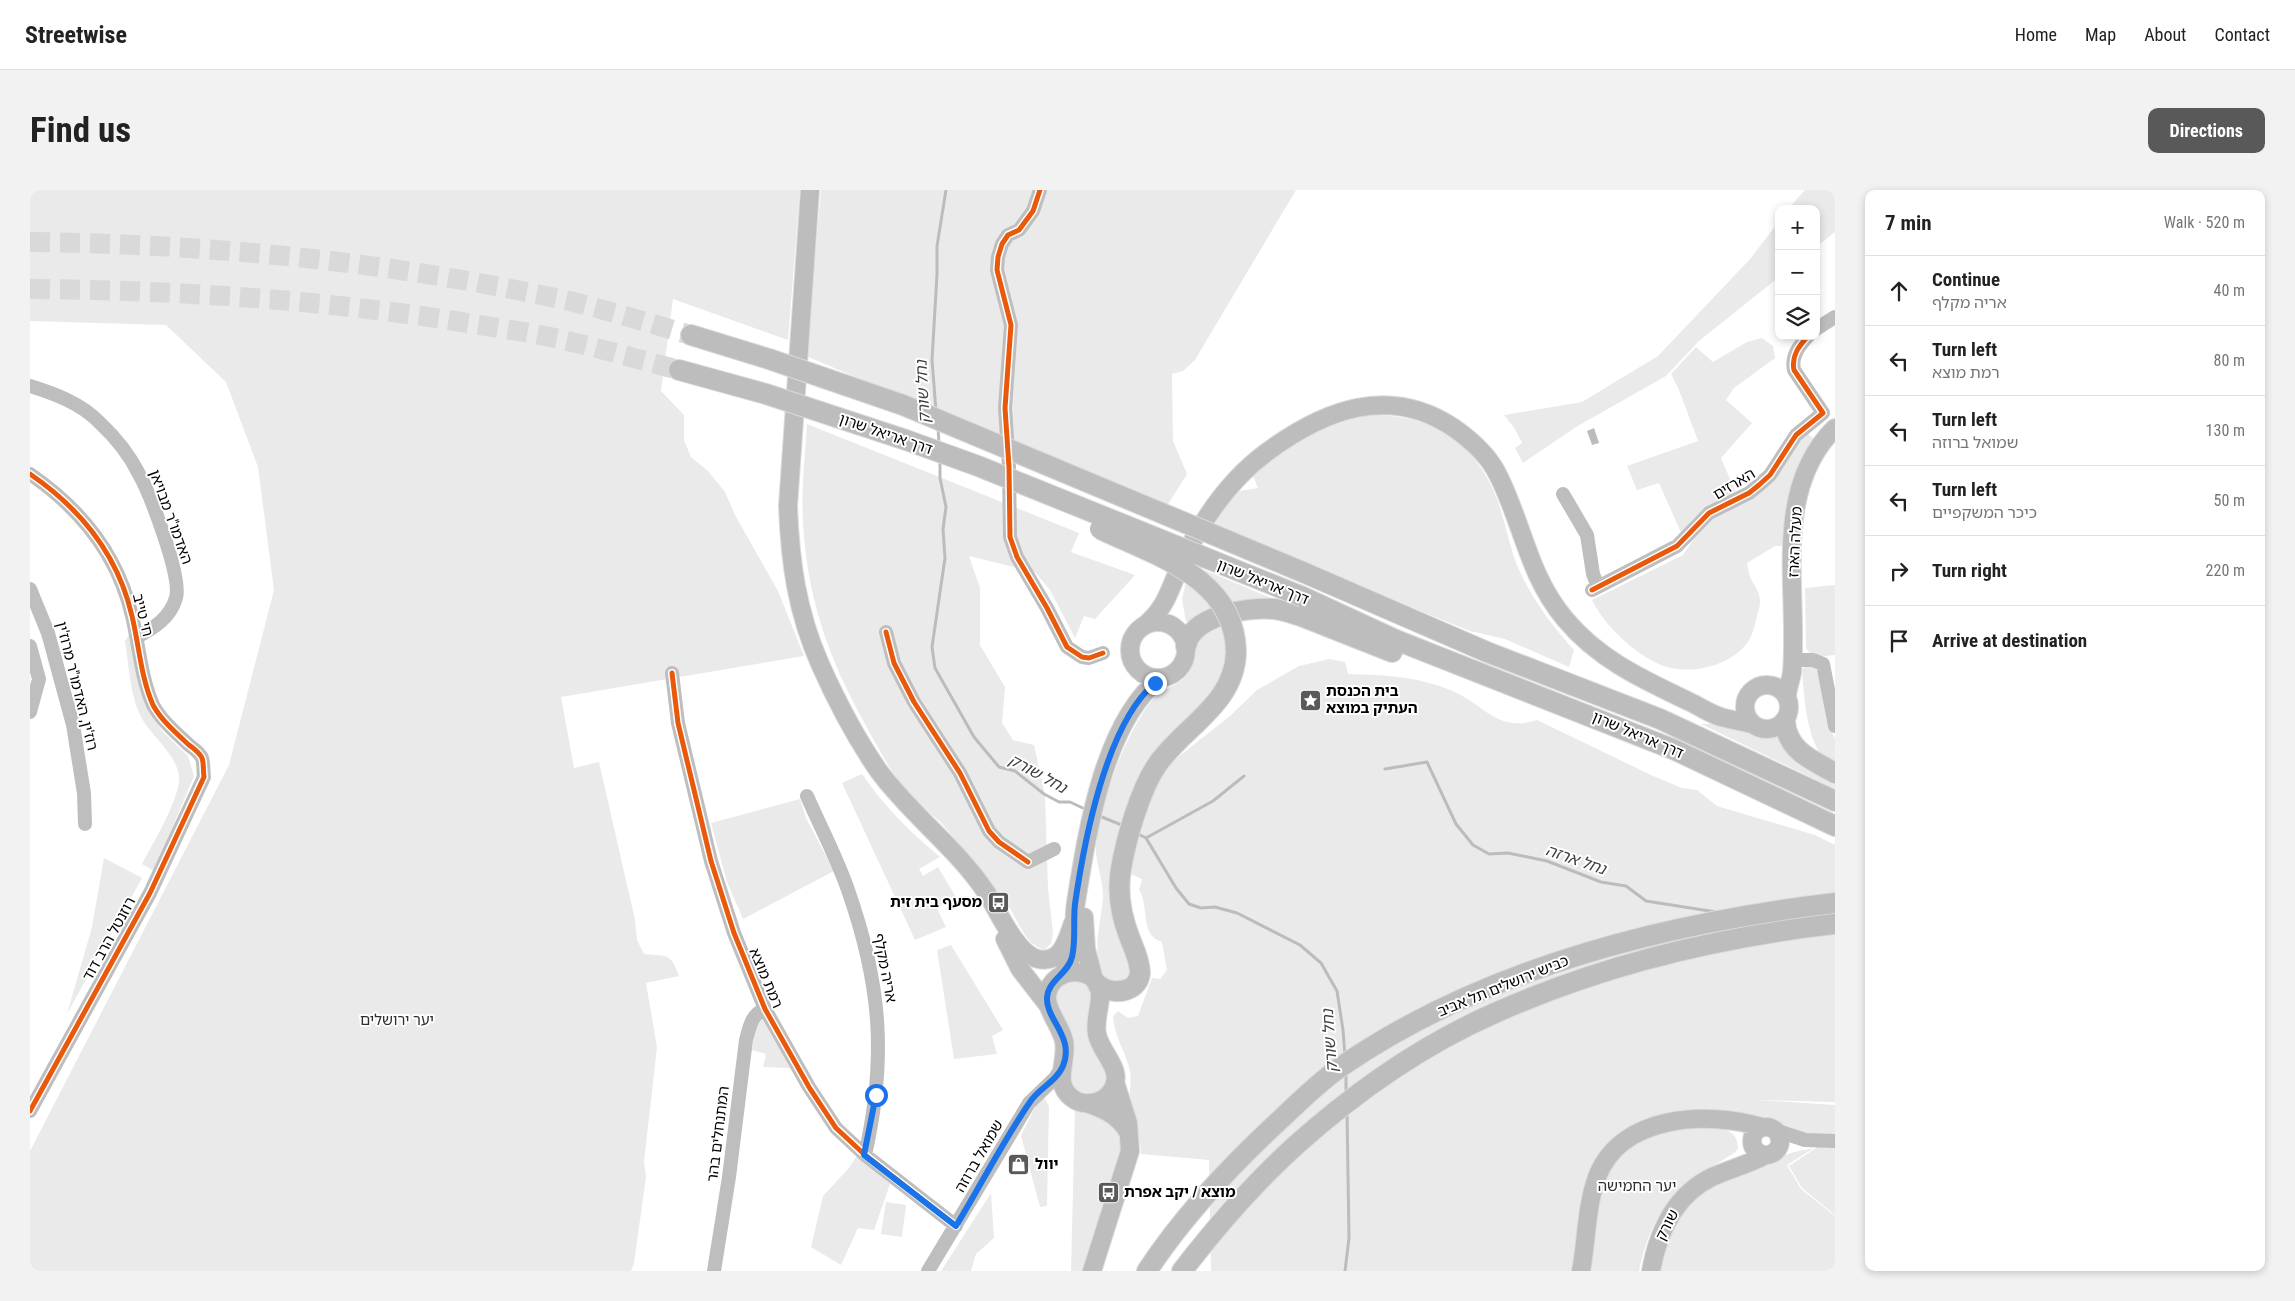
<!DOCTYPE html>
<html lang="en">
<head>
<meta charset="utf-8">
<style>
	:root { --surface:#fff; --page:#f2f2f2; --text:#222; --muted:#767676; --line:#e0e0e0; --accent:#595959 }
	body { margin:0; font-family:"Roboto Condensed","Noto Sans Hebrew",sans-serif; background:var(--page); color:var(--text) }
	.controls { position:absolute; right:15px; top:15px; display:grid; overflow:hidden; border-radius:10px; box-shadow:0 2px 8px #0003 }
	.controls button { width:45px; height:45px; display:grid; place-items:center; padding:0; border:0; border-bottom:1px solid var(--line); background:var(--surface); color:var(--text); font:25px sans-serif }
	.stop { position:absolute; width:15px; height:15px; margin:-11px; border:4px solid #1a73e8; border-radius:50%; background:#fff }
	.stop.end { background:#1a73e8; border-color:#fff; box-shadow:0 1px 5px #0008 }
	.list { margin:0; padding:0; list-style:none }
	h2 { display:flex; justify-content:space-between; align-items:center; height:65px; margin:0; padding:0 20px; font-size:21px }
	h2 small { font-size:16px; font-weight:400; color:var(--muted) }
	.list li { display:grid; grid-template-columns:32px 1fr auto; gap:15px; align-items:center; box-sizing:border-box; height:70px; padding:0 20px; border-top:1px solid var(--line) }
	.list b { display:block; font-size:19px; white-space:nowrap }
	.list p { margin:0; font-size:16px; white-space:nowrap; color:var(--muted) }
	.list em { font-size:16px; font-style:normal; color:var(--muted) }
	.icon { flex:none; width:28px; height:28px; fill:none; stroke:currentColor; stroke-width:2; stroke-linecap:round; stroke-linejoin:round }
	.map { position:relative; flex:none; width:1805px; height:1081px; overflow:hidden; border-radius:10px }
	header { display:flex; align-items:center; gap:30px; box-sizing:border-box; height:70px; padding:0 25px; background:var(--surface); border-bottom:1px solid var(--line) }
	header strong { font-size:24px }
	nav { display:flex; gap:28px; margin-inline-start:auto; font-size:18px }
	.intro { display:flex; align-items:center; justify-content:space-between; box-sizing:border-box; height:120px; padding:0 30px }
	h1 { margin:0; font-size:35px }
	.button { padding:12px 22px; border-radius:10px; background:var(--accent); color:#fff; font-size:18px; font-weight:700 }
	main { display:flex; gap:30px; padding:0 30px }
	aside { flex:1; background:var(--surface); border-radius:10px; box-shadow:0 2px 8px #0003 }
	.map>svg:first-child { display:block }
	.green { fill:#eaeaea }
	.water { fill:#bcbcbc }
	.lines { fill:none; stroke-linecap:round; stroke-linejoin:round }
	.stream { stroke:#bcbcbc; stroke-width:3 }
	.highway-tunnel { stroke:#d9d9d9; stroke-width:20; stroke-dasharray:20 10; stroke-linecap:butt }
	.major-casing { stroke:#dbdbdb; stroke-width:20 }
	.highway-casing { stroke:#dbdbdb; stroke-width:22 }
	.minor { stroke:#bebebe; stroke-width:14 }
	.major { stroke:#bdbdbd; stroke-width:18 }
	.highway { stroke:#bdbdbd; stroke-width:20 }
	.highway-bridge-casing { stroke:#dbdbdb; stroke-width:22; stroke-linecap:butt }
	.highway-bridge { stroke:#bdbdbd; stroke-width:20 }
	.cycleway-casing { stroke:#fff; stroke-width:8 }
	.cycleway { stroke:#e8590c; stroke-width:5 }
	.route { stroke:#1a73e8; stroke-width:6 }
	.labels { text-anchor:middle; stroke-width:4; stroke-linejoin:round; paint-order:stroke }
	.street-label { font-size:15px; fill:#000; stroke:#fff }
	.poi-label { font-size:15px; font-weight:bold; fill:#000; stroke:#fff; text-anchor:start }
	.park-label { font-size:15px; fill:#2f2f2f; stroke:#fff }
	.water-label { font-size:16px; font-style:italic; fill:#404040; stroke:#fff }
</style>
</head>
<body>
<header>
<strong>Streetwise</strong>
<nav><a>Home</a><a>Map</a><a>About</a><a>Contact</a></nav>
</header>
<div class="intro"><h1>Find us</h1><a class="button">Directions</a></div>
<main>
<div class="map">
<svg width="1805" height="1081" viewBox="0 0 1805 1081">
	<rect width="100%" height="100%" fill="#fff"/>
	<path class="green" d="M 0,0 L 770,0 L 758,150 L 643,109 L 631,201 L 654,225 L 654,250 L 661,267 L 678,281 L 695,302 L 705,325 L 748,401 L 774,466 L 531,507 L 544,578 L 569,572 L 605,730 L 607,750 L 614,764 C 637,767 640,761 649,786 L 616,793 L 627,857 L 614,972 L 616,987 L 604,1073 L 601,1081 L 0,1081 L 0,961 L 199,575 L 244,400 L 228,277 L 196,192 L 136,135 L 0,131 Z
		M 791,0 L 1266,0 L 1165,170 L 1153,181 L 1142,184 L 1143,251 L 1157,284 L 1135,319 L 776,166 Z
		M 1775,0 L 1805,0 L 1805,42 L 1786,57 L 1786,19 L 1758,19 Z
		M 1749,31 L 1749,87 L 1669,151 L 1636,186 L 1546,237 L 1493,273 L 1485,258 L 1492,253 L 1485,239 L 1474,225 L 1552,212 L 1628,166 L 1721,68 Z
		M 1732,148 L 1743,156 L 1745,168 L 1704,198 L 1696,210 L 1722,233 L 1691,268 L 1706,303 C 1685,313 1662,323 1652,345 L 1629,293 L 1607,300 L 1597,276 L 1668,251 L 1649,200 L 1641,184 L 1666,157 L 1683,172 L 1717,152 Z
		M 1341,225 C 1402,225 1445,251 1467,309 C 1475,331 1479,354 1487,375 C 1500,406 1521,435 1544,460 L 1539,477 L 1475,449 L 1440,441 L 1179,336 L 1203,302 L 1228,298 L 1222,283 C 1258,256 1296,232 1341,225 Z
		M 777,234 L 1049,343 L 1041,362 L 1105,385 L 1065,429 L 1054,426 L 1045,448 L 1020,400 L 1005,382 L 939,366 L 950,398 L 950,455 L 975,497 L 972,533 L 983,550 L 1004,555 L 1015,605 L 1018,698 L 1023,743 L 1021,754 L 1015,759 C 993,757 987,723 973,709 C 950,687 935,660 914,636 C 905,626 893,618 883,608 C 863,587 848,558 834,532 C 798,467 777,407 773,332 C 771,300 775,266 777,234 Z
		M 1777,243 L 1786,251 C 1759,285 1755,313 1756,356 L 1745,356 L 1717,373 C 1718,378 1719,386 1722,391 C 1726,398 1730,403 1730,412 C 1730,418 1727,425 1726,430 C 1724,438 1722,446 1718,452 C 1700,477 1658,486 1631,475 C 1603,463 1575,436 1562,410 L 1653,365 L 1669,341 Z
		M 1160,374 L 1263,417 L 1199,414 Z
		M 1156,392 L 1167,399 L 1186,421 L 1156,432 L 1152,409 Z
		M 1805,395 L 1805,465 C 1794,466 1782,469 1776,458 L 1775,398 Z
		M 1195,436 L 1198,451 L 1192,490 L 1090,648 L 1101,782 C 1091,798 1075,796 1070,777 C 1063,754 1072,729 1073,705 C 1073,689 1065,672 1066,656 C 1069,614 1096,542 1123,509 C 1132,498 1148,497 1156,485 C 1174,461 1155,447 1195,436 Z
		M 102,441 L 119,522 L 133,542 L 158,566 L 164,586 L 124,681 L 112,674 C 123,653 148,612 149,590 C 150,569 125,549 114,532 C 100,510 99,477 95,451 Z
		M 1299,469 L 1315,472 L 1318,484 C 1355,485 1385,486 1420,500 C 1455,514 1466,543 1507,530 L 1621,585 L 1652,598 L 1667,600 L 1687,616 L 1785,645 L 1805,655 L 1805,912 L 1727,910 L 1805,915 L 1805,1025 L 1772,998 L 1759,976 L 1786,958 L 1785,946 L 1770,942 L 1744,931 L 1701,923 L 1725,910 L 1700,923 L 1596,941 L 1581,951 L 1567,967 L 1557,985 L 1550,1011 L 1542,1081 L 1181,1081 L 1179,970 L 1111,964 C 1111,947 1101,933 1100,916 C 1098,903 1103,889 1099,877 C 1094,859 1084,845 1083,826 L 1088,821 L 1098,828 L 1108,826 L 1122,788 L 1130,789 L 1137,780 L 1132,752 C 1109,745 1120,716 1109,700 L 1112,689 L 1096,682 L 1109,630 L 1134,581 L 1148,567 L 1200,526 L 1227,500 L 1269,476 Z
		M 1777,474 L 1786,476 L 1790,483 L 1796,529 L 1805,549 L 1805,579 C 1801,575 1795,570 1791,565 C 1776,543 1774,506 1772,480 Z
		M 1671,534 L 1700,534 L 1732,547 L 1748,544 L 1805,590 L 1805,599 Z
		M 832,584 C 854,616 880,642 910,667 L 889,679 L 893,686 L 908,677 L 926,707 L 909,717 L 903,710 L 916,737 L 885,750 L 812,593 Z
		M 770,609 L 776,628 L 804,681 L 713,729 L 697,692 L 681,633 Z
		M 74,668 L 112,688 L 37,824 L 62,737 Z
		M 921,755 L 973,840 L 962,846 L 967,864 L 924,869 L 907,760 Z
		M 1044,787 L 1058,794 L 1062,802 L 1077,876 L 1077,896 L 1059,909 L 1040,897 L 1023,800 Z
		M 732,828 L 760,878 L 733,877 L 736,864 L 722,860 L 725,840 Z
		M 1014,908 L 1019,916 L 1017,1016 L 1010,1017 L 991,946 L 1007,913 Z
		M 1045,917 C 1070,925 1090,930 1092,961 L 1057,1081 L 1041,1081 Z
		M 1685,937 C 1699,940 1708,943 1708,959 L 1704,963 C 1648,997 1624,1013 1609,1081 L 1557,1081 C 1561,1047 1563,1011 1577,980 C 1586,961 1623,940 1643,938 C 1657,936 1672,937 1685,937 Z
		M 1784,958 L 1757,975 L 1771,999 L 1805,1026 L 1805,1081 L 1630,1081 L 1637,1050 L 1646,1030 L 1661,1011 L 1680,997 L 1733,973 L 1764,962 Z
		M 828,964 L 860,994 L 844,1040 L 828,1038 L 811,1075 L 781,1057 L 793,1006 L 818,979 Z
		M 961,1003 L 964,1048 L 946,1064 L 941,1081 L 911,1081 Z
		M 856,1012 L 876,1015 L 872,1047 L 851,1044 Z"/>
	<path class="water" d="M 1564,238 L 1569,253 L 1562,255 L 1557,241 Z"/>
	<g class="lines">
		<path class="stream" d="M 906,221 L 902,170 L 907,84 L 907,56 L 916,0
			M 908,237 L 909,254
			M 910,270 L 910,288 L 916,317 L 913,339 L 915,368 L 902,457 L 905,478 L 944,547 L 969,577 L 985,581 L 1014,604 L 1029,612 L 1040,612 L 1057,620
			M 1355,579 L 1397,572 L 1426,634 L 1443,655 L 1459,664 L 1478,663 L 1517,671 L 1571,692 L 1596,696 L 1616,711 L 1686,722
			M 1067,625 L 1094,636
			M 1106,643 L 1116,648 L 1146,698 L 1159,714 L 1171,718 L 1185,717 L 1207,723 L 1270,755 L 1291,773 L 1307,801 L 1313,840 L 1315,866
			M 1116,648 L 1183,611 L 1214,586
			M 1316,882 L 1316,903
			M 1315,1081 L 1319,1048 L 1317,922"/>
		<path class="highway-tunnel" d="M 0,52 C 172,54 343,70 511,105 C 562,115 611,131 661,145
			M 0,99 C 140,100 280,109 419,130 C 453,136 487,140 520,147 C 563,156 606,169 649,180"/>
		<defs>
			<path id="major" d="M 780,0 L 758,316 C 760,372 767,422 790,474 C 806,510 826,548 848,580 C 880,624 926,657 956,702 C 968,720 986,764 1008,769 C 1032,774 1037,749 1043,733
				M1100 460a28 28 0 1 1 56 0a28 28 0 1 1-56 0Z
				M 1114,436 C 1138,417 1140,396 1153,370 C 1173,328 1199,290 1237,262 C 1294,220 1359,194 1424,238 C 1441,250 1459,266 1468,285 C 1493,334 1498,385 1535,429 C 1569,470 1614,490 1660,512 C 1671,517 1680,524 1691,527 C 1701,530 1711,531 1721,534
				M1715 517a22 22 0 1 1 44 0a22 22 0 1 1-44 0Z
				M 1757,507 C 1757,498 1761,491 1762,482 C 1763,471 1763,461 1763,451 C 1764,379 1748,294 1805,238
				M 1054,727 L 1056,759 L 1064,790
				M 975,749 L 990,779 L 1018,815
				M 1047,782 C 1087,789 1062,821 1067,844 C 1071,865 1097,881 1080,903 C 1075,909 1068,913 1060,913 C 1054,914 1047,912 1042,908 C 1022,893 1038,871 1034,851 C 1030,831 1006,812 1023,792 C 1029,785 1038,782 1047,782 Z
				M 1032,785 C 1035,780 1040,774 1041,768 C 1046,755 1043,728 1046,712 C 1057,644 1073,533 1130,488
				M 1056,913 C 1074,919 1088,925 1098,942
				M1722 951a14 14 0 1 1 28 0a14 14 0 1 1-28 0Z
				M 1062,1081 L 1100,961 L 1098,933 L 1085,892
				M 1551,1081 C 1557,1049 1556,1017 1567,987 C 1591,924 1678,921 1732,937
				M 1621,1081 C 1628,1042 1645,1005 1682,987 C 1700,979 1719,974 1736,965"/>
			<path id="highway" d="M 661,145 L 739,169
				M 649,180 L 736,204
				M 1275,383 L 1457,462 L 1630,529 L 1805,611
				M 1273,407 L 1366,450 L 1645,560 L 1805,636
				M 1156,456 C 1162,425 1218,417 1244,419 C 1253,420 1262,423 1271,426 L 1362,462
				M 1755,531 C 1757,561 1782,570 1805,583
				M 1068,795 C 1081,805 1108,804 1110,783 C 1110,770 1103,757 1099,746 C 1091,725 1087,702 1091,679 C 1096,649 1110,600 1127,575 C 1153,537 1205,514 1206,462
				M 1117,1081 C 1154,1025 1201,975 1251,929 C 1270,911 1290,891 1312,876 C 1455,778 1635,733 1805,713
				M 1152,1081 C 1186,1037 1223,994 1265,956 C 1324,903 1392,855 1465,823 C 1572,775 1689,747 1805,734"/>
		</defs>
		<use href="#major" class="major-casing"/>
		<use href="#highway" class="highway-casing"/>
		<path class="minor" d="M 1010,0 L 1003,21 L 989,40 L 978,45 L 972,54 L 968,67 L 967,80 L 981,135 L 975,218 L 979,277 L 980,347 L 987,367 L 1017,418 L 1037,457 L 1052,467 L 1059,468 L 1073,463
			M 1786,139 L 1805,127
			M 0,196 C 25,204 51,213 70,233 C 85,247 100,266 109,284 C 121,306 152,387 146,408 C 140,428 124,438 107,447
			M 0,284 C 51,319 88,365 102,426 C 109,455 111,488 123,515 C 131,530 146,543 159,555 C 164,559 169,562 172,568 C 174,573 173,581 174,587 L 120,703 L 0,921
			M 1533,304 L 1557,345 L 1563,384 L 1568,397
			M 0,399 L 18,443 L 43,535 L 54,603 L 55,634
			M 1562,400 L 1647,356 L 1679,323 L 1719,303 L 1729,295 L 1740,285 L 1766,245 L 1793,223 L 1764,180 C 1761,166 1769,156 1778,146
			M 856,442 L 864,473 L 884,512 L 930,583 L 959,641 L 969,652 L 998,672 L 1024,659
			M 0,456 L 9,489 L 0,522
			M 1763,470 L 1783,470 L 1793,474 L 1805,536
			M 642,483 L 648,533 L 681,671 L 704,743 L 735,819 L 779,897 L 806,938 L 835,965 L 926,1036
			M 777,606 C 791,638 807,668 818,700 C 851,794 857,868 835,965
			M 1745,940 L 1775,950 L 1805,951
			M 684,1081 L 699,987 L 716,850 C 720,836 721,825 735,819
			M 898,1081 L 999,913 L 1025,888 L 1033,876"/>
		<use href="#major" class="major"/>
		<use href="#highway" class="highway"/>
		<defs>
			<path id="highway-bridge" d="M 739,169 L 873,215 L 1275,383
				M 736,204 L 876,250 L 948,276 L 1273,407
				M 1070,339 C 1127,366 1205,388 1206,462"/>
		</defs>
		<use href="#highway-bridge" class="highway-bridge-casing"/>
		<use href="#highway-bridge" class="highway-bridge"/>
		<defs>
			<path id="cycleway" d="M 1010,0 L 1003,21 L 989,40 L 978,45 L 972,54 L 968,67 L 967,80 L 981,135 L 975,218 L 979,277 L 980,347 L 987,367 L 1017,418 L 1037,457 L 1052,467 L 1059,468 L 1073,463
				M 0,284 C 51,319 88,365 102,426 C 109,455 111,488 123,515 C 131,530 146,543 159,555 C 164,559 169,562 172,568 C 174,573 173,581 174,587 L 120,703 L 0,921
				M 1562,400 L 1647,356 L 1679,323 L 1719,303 L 1729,295 L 1740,285 L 1766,245 L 1793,223 L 1764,180 C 1761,166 1769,156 1778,146
				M 856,442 L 864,473 L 884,512 L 930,583 L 959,641 L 969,652 L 998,672
				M 642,483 L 648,533 L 681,671 L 704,743 L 735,819 L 779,897 L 806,938 L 835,965 L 926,1036"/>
		</defs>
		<use href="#cycleway" class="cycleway-casing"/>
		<use href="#cycleway" class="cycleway"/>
	</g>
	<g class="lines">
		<path class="route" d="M 846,905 L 834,965 L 926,1036 C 951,995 973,951 1000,912 C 1009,898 1026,892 1033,876 C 1045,847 1016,830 1017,808 C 1018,790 1038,784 1042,767 C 1046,751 1043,731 1045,714 C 1054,652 1076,534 1125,493"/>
	</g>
	<defs>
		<symbol id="sight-square" viewBox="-11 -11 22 22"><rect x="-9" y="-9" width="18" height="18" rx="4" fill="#595959" stroke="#fff"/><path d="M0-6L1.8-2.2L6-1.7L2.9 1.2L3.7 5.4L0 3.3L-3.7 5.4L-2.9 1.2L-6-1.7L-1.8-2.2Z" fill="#fff"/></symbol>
		<symbol id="bus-square" viewBox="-11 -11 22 22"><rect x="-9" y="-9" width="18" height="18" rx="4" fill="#595959" stroke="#fff"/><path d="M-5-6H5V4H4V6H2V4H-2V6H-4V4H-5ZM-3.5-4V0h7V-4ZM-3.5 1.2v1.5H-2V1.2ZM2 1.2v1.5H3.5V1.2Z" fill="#fff"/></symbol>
		<symbol id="shop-square" viewBox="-11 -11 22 22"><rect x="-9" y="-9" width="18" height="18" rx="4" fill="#595959" stroke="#fff"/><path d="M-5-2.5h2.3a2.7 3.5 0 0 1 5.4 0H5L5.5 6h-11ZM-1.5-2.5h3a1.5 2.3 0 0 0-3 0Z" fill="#fff"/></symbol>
	</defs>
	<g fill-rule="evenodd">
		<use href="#sight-square" x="1268" y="498" width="25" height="25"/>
		<use href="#bus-square" x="956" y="700" width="25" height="25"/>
		<use href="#shop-square" x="976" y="962" width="25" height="25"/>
		<use href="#bus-square" x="1066" y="990" width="25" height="25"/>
	</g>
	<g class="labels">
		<g class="street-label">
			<text transform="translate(856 244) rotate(19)" y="5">דרך אריאל שרון</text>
			<text transform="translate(1704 294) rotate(-31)" y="5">הארזים</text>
			<text transform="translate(141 327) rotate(70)" y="5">האדמו"ר מבויאן</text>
			<text transform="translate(1765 352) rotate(-87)" y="5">מעלה הארז</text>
			<text transform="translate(1233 392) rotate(22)" y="5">דרך אריאל שרון</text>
			<text transform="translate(113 425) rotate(76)" y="5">חי טייב</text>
			<text transform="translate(47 496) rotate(76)" y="5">רוז'ין, האדמו"ר מרוז'ין</text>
			<text transform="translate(1608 545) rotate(23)" y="5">דרך אריאל שרון</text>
			<text transform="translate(79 749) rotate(-61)" y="5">רוזנטל הרב דוד</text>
			<text transform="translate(855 778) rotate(79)" y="5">אריה מקלף</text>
			<text transform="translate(736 788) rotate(67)" y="5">רמת מוצא</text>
			<text transform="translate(1473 796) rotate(-22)" y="5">כביש ירושלים תל אביב</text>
			<text transform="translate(688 944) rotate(-83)" y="5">המתנחלים בהר</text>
			<text transform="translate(949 966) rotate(-60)" y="5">שמואל ברוזה</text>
			<text transform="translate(1637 1035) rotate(-63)" y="5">שורק</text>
		</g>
		<g class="poi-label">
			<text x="1296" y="506">בית הכנסת<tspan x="1296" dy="17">העתיק במוצא</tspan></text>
			<text x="952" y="717" text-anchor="end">מסעף בית זית</text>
			<text x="1005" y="979">יוול</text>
			<text x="1094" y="1007">מוצא / יקב אפרת</text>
		</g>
		<g class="park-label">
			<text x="367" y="835">יער ירושלים</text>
			<text x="1607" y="1001">יער החמישה</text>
		</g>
		<g class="water-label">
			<text transform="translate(892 202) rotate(-93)" y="6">נחל שורק</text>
			<text transform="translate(1008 583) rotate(29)" y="6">נחל שורק</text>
			<text transform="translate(1546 669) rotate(19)" y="6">נחל ארזה</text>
			<text transform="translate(1299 851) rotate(-94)" y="6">נחל שורק</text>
		</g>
	</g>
</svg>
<div class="controls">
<button>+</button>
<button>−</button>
<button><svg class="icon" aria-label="layers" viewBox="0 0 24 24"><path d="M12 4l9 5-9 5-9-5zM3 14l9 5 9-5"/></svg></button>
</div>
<div class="stop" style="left:846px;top:905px"></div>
<div class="stop end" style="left:1125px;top:493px"></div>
</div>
<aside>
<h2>7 min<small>Walk · 520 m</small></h2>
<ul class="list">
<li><svg class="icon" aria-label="ahead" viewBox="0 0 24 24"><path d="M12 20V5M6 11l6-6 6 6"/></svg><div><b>Continue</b><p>אריה מקלף</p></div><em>40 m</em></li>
<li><svg class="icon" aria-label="left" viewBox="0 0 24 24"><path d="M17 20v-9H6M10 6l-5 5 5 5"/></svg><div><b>Turn left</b><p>רמת מוצא</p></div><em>80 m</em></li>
<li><svg class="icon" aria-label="left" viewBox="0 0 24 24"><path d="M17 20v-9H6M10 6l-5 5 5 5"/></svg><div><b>Turn left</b><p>שמואל ברוזה</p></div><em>130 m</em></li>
<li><svg class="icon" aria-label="left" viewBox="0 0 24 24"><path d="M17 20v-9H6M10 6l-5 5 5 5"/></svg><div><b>Turn left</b><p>כיכר המשקפיים</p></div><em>50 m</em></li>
<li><svg class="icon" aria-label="right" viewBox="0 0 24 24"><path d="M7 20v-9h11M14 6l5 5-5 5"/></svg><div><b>Turn right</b></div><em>220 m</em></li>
<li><svg class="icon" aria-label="arrive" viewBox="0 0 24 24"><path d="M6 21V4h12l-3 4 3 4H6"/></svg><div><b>Arrive at destination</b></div></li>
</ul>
</aside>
</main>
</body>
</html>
